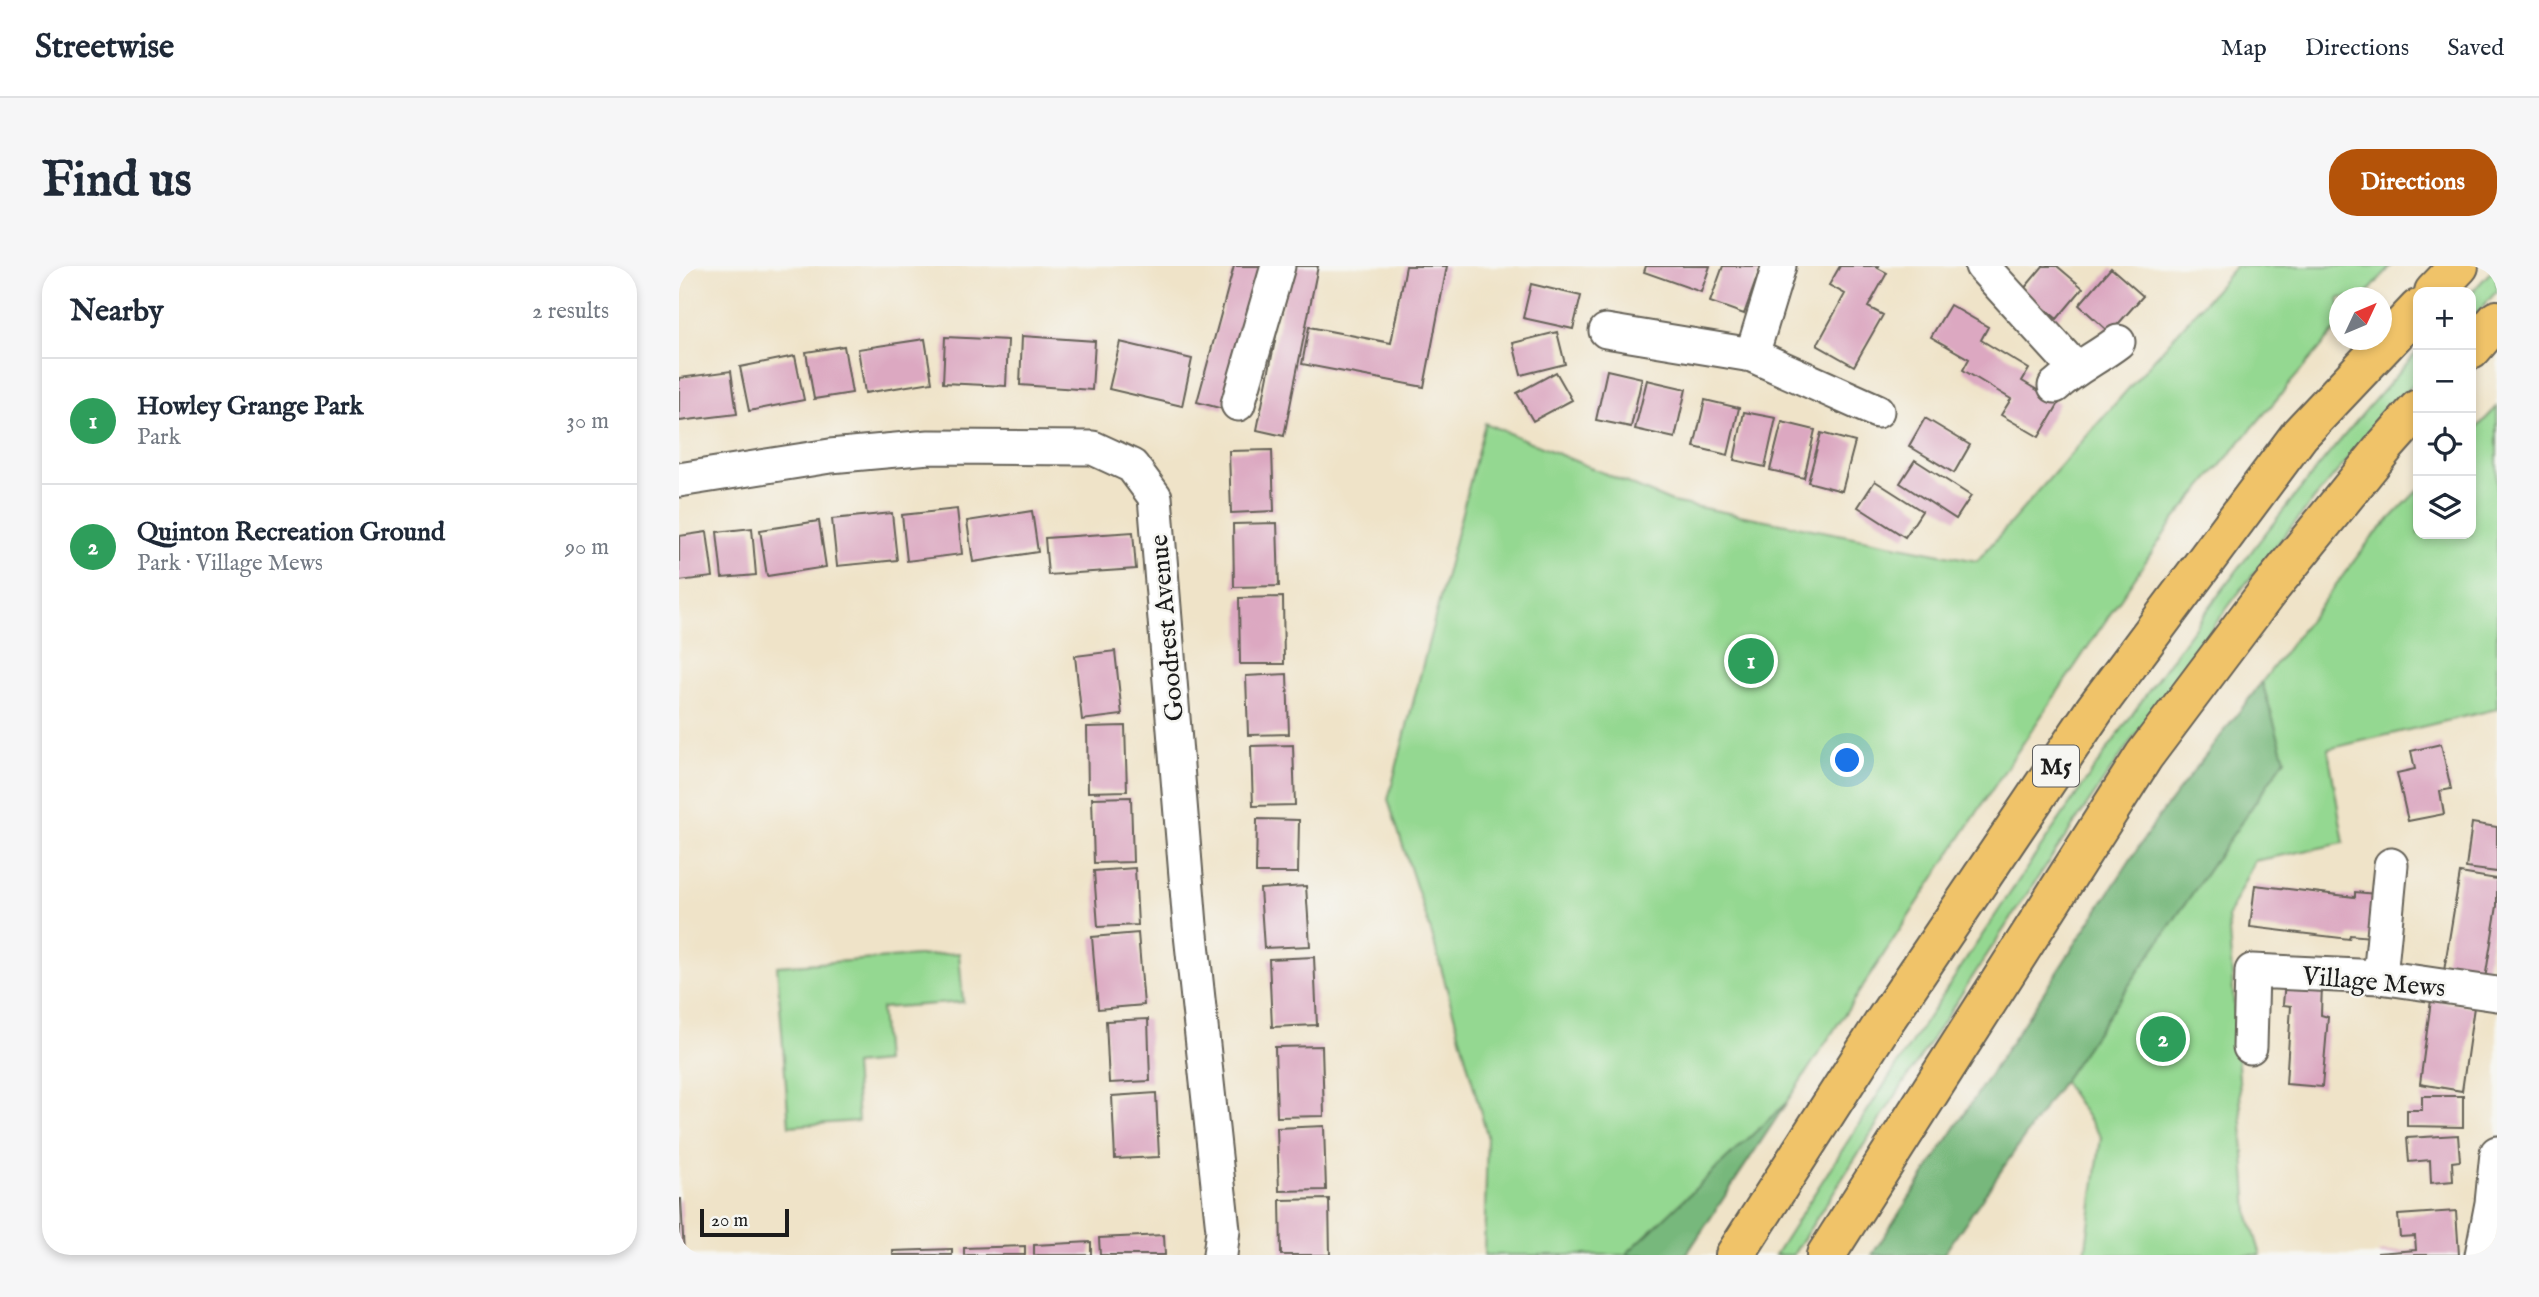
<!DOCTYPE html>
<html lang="en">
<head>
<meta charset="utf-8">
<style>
	:root { --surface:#fff; --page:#f6f6f7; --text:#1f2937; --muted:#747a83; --line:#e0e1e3; --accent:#b45309 }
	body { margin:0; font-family:"IM FELL English",serif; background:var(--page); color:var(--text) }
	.controls { position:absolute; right:21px; top:21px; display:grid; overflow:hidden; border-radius:14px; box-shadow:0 4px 10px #0003 }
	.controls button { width:63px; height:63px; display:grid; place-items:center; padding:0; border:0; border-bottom:2px solid var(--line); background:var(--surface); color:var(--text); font:35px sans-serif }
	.compass { position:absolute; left:1650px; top:21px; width:63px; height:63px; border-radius:50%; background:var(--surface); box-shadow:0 4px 10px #0003; rotate:46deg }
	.scale { position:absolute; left:21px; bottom:18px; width:89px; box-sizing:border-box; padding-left:7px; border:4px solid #1c1c1c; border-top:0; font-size:19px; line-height:24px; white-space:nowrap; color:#1c1c1c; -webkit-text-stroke:5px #f6f6f2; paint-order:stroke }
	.you { position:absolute; left:1169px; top:495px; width:24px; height:24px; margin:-18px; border:5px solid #fff; border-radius:50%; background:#1a73e8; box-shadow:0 0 0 10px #1a73e833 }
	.badge { display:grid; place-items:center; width:46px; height:46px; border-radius:50%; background:var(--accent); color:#fff; font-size:23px; font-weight:700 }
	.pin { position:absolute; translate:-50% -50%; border:4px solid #fff; box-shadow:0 2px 7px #0006 }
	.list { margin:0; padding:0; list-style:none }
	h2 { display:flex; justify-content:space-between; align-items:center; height:91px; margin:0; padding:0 28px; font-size:30px }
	h2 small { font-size:23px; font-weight:400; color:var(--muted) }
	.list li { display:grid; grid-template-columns:46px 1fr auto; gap:21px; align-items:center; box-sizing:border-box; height:126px; padding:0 28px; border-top:2px solid var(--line) }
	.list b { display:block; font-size:26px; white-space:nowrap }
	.list p { margin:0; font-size:23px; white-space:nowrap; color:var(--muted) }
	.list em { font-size:23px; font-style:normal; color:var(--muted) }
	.icon { flex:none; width:38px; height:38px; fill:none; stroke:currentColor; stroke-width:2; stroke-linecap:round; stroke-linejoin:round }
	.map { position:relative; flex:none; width:1818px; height:989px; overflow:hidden; border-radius:28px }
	header { display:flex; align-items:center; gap:42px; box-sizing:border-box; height:98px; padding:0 35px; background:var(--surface); border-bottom:2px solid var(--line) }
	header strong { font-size:33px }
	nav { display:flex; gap:38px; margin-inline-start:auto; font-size:24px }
	.intro { display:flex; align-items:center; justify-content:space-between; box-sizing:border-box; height:168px; padding:0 42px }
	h1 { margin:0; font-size:49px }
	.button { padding:18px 32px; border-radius:28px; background:var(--accent); color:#fff; font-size:24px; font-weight:700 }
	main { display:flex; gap:42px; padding:0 42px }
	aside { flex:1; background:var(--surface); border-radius:28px; box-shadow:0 4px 10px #0003 }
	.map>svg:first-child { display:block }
	.green { fill:#94d891; stroke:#587a56; stroke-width:2 }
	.forest { fill:#77b87b; stroke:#4a6a4c; stroke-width:2 }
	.building { fill:#dca8c1 }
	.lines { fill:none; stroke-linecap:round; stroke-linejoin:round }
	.minor-casing { stroke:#666258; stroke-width:37 }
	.highway-casing { stroke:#666258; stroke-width:42 }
	.minor { stroke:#fff; stroke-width:33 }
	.highway { stroke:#f0c369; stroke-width:38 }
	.labels { text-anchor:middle; stroke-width:5; stroke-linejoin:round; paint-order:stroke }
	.shield { fill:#f6f6f2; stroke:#5d5d5c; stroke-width:2 }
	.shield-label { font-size:24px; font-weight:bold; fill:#1c1c1c }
	.street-label { font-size:26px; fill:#1c1c1c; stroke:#f6f6f2 }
</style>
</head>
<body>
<header>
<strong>Streetwise</strong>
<nav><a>Map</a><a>Directions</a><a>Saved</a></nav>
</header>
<div class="intro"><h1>Find us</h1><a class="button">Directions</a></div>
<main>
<aside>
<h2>Nearby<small>2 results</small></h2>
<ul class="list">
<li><span class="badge" style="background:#2e9e5b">1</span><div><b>Howley Grange Park</b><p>Park</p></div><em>30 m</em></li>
<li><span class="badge" style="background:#2e9e5b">2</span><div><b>Quinton Recreation Ground</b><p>Park · Village Mews</p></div><em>90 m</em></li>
</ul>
</aside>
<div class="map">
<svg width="1818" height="989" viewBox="0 0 1818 989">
	<rect width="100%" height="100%" fill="#f6f6f2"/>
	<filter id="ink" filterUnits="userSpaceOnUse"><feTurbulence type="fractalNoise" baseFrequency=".0143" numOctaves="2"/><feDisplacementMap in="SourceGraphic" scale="14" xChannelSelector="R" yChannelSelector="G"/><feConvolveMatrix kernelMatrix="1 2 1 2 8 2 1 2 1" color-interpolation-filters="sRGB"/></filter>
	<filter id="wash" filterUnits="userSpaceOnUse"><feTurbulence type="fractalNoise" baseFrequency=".00686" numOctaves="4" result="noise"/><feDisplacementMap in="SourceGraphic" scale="28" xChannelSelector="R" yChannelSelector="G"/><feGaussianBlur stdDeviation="1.57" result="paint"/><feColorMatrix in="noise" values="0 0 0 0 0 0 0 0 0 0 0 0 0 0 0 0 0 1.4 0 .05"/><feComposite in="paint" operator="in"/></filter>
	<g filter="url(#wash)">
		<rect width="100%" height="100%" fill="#efe3c8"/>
		<path class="green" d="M 1557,0 L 1712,0 L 1685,31 L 1660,32 L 1660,60 L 1494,255 L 1332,495 L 1007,989 L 805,989 L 808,869 L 753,669 L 709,534 L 806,157 L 993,236 L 1298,295 Z
			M 1817,0 L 1818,25 L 1792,54 L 1792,27 Z
			M 1739,85 L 1739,113 C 1674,186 1611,260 1552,337 C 1395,547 1256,769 1114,989 L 1096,989 C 1184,851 1273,713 1364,578 C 1480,406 1600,238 1739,85 Z
			M 1818,141 L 1818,443 L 1649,483 L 1665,577 L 1575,595 L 1549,650 L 1569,947 L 1582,989 L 1406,989 L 1422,871 L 1383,814 L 1605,493 L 1583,416 L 1691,274 L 1739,224 L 1739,268 L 1792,268 L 1792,168 Z
			M 280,687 L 284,736 L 202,742 L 206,796 L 175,799 L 179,855 L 110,860 L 98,700 Z"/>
		<path class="forest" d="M 1583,416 L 1606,493 L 1264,989 L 1193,989 L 1478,553 Z
			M 1108,836 L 1007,989 L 946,989 Z"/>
		<g id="blocks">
			<path class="building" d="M 555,0 L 583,0 L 544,143 L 518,136 Z
				M 611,0 L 639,0 L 605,170 L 578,164 Z
				M 727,0 L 768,0 L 745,121 L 623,98 L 630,61 L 712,77 Z
				M 967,0 L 1031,0 L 1022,26 L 965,6 Z
				M 1044,0 L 1082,0 L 1065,48 L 1031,36 Z
				M 1161,0 L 1200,0 L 1199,2 L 1208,7 L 1189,41 L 1204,49 L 1175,100 L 1138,79 L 1166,28 L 1150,19 Z
				M 1364,0 L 1378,0 L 1404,22 L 1378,53 L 1344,24 Z
				M 1432,2 L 1464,30 L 1431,67 L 1400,39 Z
				M 852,18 L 902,30 L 894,63 L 844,52 Z
				M 1271,39 L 1309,61 L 1302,74 L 1350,103 L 1343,115 L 1380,137 L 1360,171 L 1322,149 L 1332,133 L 1284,104 L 1290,93 L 1252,71 Z
				M 878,66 L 886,98 L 842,109 L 834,77 Z
				M 343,70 L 416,75 L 413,124 L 341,119 Z
				M 266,71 L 329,74 L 327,120 L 264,117 Z
				M 246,73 L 253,116 L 186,127 L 179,83 Z
				M 441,76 L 513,93 L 503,140 L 430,123 Z
				M 165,80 L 173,127 L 135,133 L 127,86 Z
				M 116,90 L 125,134 L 70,145 L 61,101 Z
				M 928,104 L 963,112 L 952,161 L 917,154 Z
				M 52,105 L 58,148 L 0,155 L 0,112 Z
				M 877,106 L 893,134 L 854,155 L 838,127 Z
				M 968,114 L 1007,123 L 996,172 L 956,163 Z
				M 1026,134 L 1060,142 L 1049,189 L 1015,181 Z
				M 1065,146 L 1097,152 L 1086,201 L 1055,194 Z
				M 1246,152 L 1291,179 L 1275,207 L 1230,180 Z
				M 1103,156 L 1136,164 L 1125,212 L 1091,204 Z
				M 1142,167 L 1176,176 L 1163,225 L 1129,216 Z
				M 593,184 L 595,245 L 552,247 L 550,185 Z
				M 1236,194 L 1292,230 L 1277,253 L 1221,217 Z
				M 1196,215 L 1243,245 L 1226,271 L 1179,241 Z
				M 278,243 L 283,288 L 228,295 L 223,249 Z
				M 353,245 L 359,286 L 294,296 L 288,255 Z
				M 213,247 L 218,294 L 158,300 L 153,253 Z
				M 140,255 L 147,301 L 88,310 L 81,264 Z
				M 598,257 L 600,320 L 555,321 L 554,258 Z
				M 73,262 L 77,309 L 43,312 L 38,266 Z
				M 28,266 L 34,311 L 0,315 L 0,270 Z
				M 454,266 L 457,303 L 369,309 L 366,272 Z
				M 604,331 L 605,398 L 561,398 L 560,332 Z
				M 436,385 L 443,449 L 403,454 L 396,390 Z
				M 608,408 L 610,468 L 569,469 L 567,410 Z
				M 446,460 L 448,525 L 409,526 L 408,461 Z
				M 1762,478 L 1772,523 L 1761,525 L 1765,548 L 1729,555 L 1718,507 L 1736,503 L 1732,485 Z
				M 614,479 L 616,539 L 574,540 L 572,480 Z
				M 452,531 L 454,596 L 415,597 L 413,532 Z
				M 578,553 L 620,554 L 619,607 L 577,607 Z
				M 1793,557 L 1818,561 L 1818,606 L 1787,602 Z
				M 456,602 L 459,659 L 419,661 L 415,605 Z
				M 1781,607 L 1818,613 L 1818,640 L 1805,719 L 1764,711 Z
				M 1576,619 L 1676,631 L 1676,626 L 1697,628 L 1692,671 L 1671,669 L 1670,673 L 1571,661 Z
				M 627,620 L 631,680 L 585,682 L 581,623 Z
				M 459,667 L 465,739 L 419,743 L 413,671 Z
				M 635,691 L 638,759 L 593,761 L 590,693 Z
				M 1606,714 L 1643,717 L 1642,749 L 1649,751 L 1643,821 L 1607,818 L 1612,740 L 1604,739 Z
				M 1752,734 L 1795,741 L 1783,825 L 1741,818 Z
				M 469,753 L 471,815 L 430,817 L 427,755 Z
				M 643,780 L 645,850 L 598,851 L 596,781 Z
				M 477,827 L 480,891 L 436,893 L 433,830 Z
				M 1743,830 L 1784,830 L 1784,861 L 1728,860 L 1728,844 L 1743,844 Z
				M 645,860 L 647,924 L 600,925 L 598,862 Z
				M 1779,869 L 1781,895 L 1773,896 L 1774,915 L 1752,917 L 1751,894 L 1730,896 L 1728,872 Z
				M 0,933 L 2,933 L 5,989 L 0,989 Z
				M 650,933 L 651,989 L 602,989 L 601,934 Z
				M 1777,945 L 1780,989 L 1699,989 L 1699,987 L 1737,984 L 1736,970 L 1721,971 L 1719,949 Z
				M 485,969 L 486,989 L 421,989 L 420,972 Z
				M 412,976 L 412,989 L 355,989 L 355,979 Z
				M 346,980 L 346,989 L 285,989 L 285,982 Z
				M 273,983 L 273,989 L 214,989 L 214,985 Z"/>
		</g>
	</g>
	<g filter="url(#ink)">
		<use href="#blocks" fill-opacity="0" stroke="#666258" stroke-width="2"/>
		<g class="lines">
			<defs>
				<path id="minor" d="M 1303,0 L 1396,102
					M 927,65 L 1073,89 L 1198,145
					M 1073,89 L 1100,0
					M 1376,120 C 1396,102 1418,92 1439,76
					M 559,138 L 599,0
					M 0,214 L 151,190 L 250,181 L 414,182 L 453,200 L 476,231 L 511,659 L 544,964 L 541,989
					M 1701,711 L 1712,599
					M 1571,781 L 1573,705 L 1701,711 L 1818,728
					M 1803,989 L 1813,937 L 1818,887"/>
				<path id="highway" d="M 1755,26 L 1780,0
					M 1792,84 L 1818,54
					M 1056,989 L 1207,753 L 1416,443 L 1621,168 L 1739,43
					M 1147,989 L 1465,490 L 1589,325 L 1707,179 L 1739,143"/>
			</defs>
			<use href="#minor" class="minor-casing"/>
			<use href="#highway" class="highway-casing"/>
			<use href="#minor" class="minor"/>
			<use href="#highway" class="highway"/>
		</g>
	</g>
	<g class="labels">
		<rect class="shield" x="1354" y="479.5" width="46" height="41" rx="5"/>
		<g class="shield-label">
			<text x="1377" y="508">M5</text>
		</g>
		<g class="street-label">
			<text transform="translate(487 362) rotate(-95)" y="9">Goodrest Avenue</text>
			<text transform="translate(1695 715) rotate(5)" y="9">Village Mews</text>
		</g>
	</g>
</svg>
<div class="controls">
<button>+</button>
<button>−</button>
<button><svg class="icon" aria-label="locate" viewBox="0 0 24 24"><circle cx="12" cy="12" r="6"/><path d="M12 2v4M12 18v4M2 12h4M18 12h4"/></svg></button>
<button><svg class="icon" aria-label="layers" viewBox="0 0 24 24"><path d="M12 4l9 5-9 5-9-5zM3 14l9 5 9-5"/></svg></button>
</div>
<svg class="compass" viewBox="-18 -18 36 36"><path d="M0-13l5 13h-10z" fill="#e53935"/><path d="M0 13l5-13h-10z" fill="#747a83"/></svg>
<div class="scale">20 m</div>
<div class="you"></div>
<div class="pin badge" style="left:1072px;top:395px;background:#2e9e5b">1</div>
<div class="pin badge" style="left:1484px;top:773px;background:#2e9e5b">2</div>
</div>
</main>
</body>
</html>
